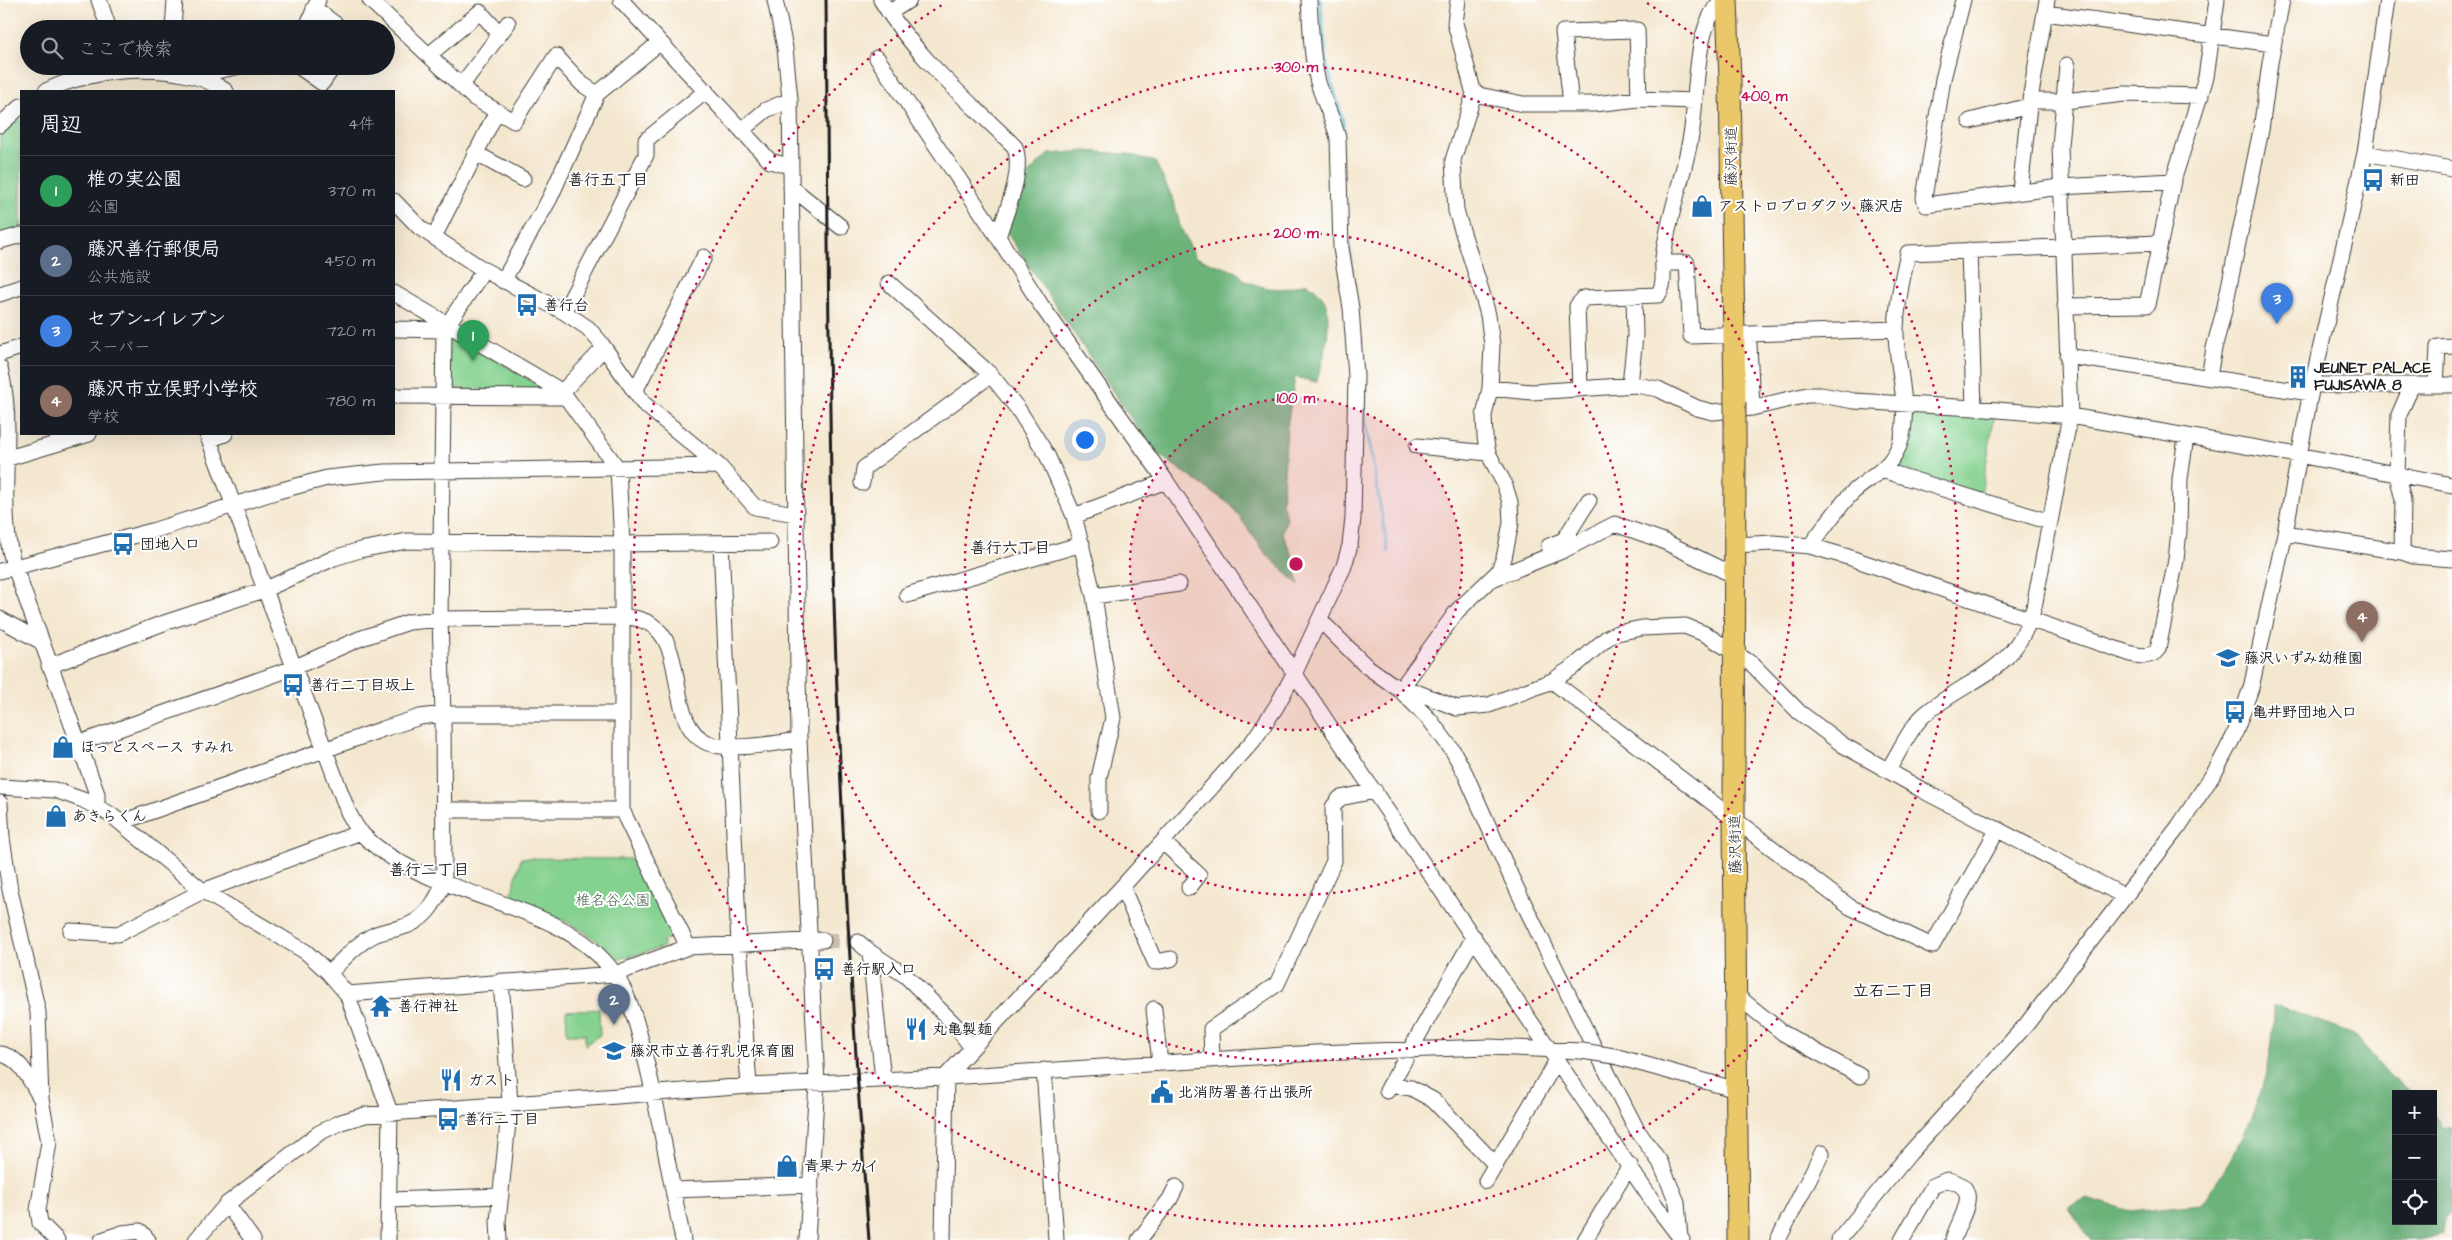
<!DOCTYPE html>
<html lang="ja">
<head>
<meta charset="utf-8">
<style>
	:root { --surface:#171b24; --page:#20242c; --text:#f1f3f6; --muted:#9ea1a6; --line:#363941; --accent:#8c9099 }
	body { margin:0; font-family:"Architects Daughter","Klee One",sans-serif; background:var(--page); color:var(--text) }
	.controls { position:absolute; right:15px; bottom:15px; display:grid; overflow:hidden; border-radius:0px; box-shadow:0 5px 20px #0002 }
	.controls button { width:45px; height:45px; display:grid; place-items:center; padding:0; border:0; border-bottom:1px solid var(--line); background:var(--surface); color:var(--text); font:25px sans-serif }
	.you { position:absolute; left:1084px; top:439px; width:18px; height:18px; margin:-12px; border:4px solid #fff; border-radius:50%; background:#1a73e8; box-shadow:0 0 0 8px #1a73e833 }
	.badge { display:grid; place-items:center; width:32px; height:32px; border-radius:50%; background:var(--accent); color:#fff; font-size:16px; font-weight:700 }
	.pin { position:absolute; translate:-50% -41px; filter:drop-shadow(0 1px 2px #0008) }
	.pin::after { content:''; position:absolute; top:26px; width:18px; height:15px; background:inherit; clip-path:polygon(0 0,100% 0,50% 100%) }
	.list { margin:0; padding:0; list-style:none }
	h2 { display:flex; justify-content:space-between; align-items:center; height:65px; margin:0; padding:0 20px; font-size:21px }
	h2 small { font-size:16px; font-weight:400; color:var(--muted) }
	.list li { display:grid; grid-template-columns:32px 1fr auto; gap:15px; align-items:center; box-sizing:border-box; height:70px; padding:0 20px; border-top:1px solid var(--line) }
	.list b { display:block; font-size:19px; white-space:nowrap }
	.list p { margin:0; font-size:16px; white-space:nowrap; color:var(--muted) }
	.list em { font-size:16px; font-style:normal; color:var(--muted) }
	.icon { flex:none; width:28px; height:28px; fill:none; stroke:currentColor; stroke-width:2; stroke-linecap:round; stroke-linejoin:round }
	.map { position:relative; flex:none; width:2452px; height:1240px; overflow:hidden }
	.search { position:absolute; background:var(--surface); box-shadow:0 5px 20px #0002; left:20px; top:20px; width:375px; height:55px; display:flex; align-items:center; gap:12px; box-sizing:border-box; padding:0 18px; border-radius:28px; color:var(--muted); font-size:19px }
	.panel { position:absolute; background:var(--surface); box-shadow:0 5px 20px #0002; left:20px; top:90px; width:375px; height:345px; border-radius:0px }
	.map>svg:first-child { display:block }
	.green { fill:#85d18f; stroke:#507656 }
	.forest { fill:#6cb37a; stroke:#44684b }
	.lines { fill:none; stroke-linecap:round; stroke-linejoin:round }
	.stream { stroke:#56bbd4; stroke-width:3 }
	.minor-tunnel { stroke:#c9beab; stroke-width:15; stroke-dasharray:15 8; stroke-linecap:butt }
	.minor-casing { stroke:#3c3a37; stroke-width:17 }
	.highway-casing { stroke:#3c3a37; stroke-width:23 }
	.minor { stroke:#fff; stroke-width:15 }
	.highway { stroke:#eac769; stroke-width:21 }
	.rail { stroke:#1c1c1c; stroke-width:3 }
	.minor-bridge-casing { stroke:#3c3a37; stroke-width:17; stroke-linecap:butt }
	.highway-bridge-casing { stroke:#3c3a37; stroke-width:23; stroke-linecap:butt }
	.minor-bridge { stroke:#fff; stroke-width:15 }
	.highway-bridge { stroke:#eac769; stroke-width:21 }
	.ring { fill:none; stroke:#c2185b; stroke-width:2.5; stroke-dasharray:2.5 5 }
	.labels { text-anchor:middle; stroke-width:4; stroke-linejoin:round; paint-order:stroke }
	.street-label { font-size:15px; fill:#1c1c1c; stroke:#fff }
	.poi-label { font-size:15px; font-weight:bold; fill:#1c1c1c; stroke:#fff; text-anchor:start }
	.park-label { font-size:15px; fill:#46644a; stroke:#fff }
	.neighbourhood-label { font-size:16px; font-weight:bold; fill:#1c1c1c; stroke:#fff }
	.centre { fill:#c2185b; stroke:#fff; stroke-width:2.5 }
	.ring-label { font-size:15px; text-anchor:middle; font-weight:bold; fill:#c2185b; stroke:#fff; stroke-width:4; stroke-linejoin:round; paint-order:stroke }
</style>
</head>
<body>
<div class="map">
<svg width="2452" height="1240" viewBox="0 0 2452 1240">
	<rect width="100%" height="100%" fill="#fff"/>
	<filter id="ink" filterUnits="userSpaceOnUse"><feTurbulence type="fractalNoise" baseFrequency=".02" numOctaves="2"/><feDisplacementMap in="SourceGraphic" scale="10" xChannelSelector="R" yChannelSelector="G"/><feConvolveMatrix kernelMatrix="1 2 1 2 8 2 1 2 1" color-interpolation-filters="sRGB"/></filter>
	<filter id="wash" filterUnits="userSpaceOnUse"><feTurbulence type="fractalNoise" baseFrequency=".0096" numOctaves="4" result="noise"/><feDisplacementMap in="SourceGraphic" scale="20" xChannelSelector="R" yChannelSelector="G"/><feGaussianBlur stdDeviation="1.12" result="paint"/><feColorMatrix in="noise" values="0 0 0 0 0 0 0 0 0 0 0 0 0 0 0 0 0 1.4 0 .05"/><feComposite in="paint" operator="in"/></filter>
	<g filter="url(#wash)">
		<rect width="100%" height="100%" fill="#f4e7cf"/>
		<path class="green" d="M 18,117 L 21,122 L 21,230 L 0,237 L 0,132 Z
			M 449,333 L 547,390 L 447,389 Z
			M 1914,406 L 1995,413 L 1981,494 L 1893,467 L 1905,445 Z
			M 521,858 L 640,859 L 677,936 L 662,941 L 664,947 L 617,960 C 585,925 553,915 510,900 Z
			M 599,1009 L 600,1035 L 585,1045 L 585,1034 L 567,1034 L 566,1011 Z"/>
		<path class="forest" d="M 1085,151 L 1128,154 L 1155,162 L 1174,201 L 1180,226 L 1195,257 L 1237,272 L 1245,281 L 1266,288 L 1283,289 L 1307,283 C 1312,287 1319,292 1322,296 C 1335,315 1324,363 1316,382 L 1295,377 L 1287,427 L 1282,504 L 1287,518 L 1282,532 L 1293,557 L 1299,585 L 1266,554 L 1231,505 L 1152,450 L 1005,230 L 1027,175 L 1048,154 Z
			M 2274,1005 L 2354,1034 L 2390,1076 L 2413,1094 L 2396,1094 L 2396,1221 L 2433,1221 L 2433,1112 L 2442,1127 L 2452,1128 L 2452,1211 L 2443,1218 L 2444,1234 L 2419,1240 L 2091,1240 L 2069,1208 L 2087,1198 L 2130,1211 L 2201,1204 C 2243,1147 2276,1077 2274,1005 Z"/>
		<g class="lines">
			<path class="stream" d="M 1320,0 L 1327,67 L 1343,121 L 1344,132
				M 1348,238 L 1352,271
				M 1360,335 L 1364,370 L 1365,418 L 1388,551"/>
		</g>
	</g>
	<g filter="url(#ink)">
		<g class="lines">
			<path class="minor-tunnel" d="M 823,940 L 858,942"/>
			<defs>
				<path id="minor" d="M 99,0 L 109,29
					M 370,0 L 474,98 L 514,121 L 556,56 L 582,84 L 597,94
					M 621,0 L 770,161 L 781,164 L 791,164
					M 775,0 L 785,48 L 790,100 L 799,740 L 817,1083 L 807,1240
					M 881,0 C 916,58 968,100 1015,147 C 1024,174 1006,211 998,237
					M 1963,0 L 1943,79 L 1924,198 L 1926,205 L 2060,187 L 2173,181
					M 314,8 L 342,29
					M 889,13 L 909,0
					M 2045,13 L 2273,44
					M 173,29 L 175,0
					M 306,29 L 318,0
					M 429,55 L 480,12 L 500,34
					M 877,58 L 998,237 L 1041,305 L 1166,481 L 1341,743 L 1656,1206 L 1682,1240
					M 298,66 L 322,83 L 334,66
					M 194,76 L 240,66
					M 461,86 L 508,23
					M 46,91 C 92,67 183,60 226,91
					M 1474,94 L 1523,104 L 1594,104 L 1639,99 L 1694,101
					M 2030,101 L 2065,101 L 2124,94 L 2201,96
					M 1571,104 L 1563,32 L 1637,30 L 1639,99
					M 1970,121 L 2029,106
					M 0,125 L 21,106
					M 743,129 L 766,110 L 790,100
					M 475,153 L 523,179
					M 2365,153 L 2452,169
					M 791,187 L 841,227
					M 2020,192 L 2029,106 L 2047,0
					M 394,201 L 420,228 L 484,270 L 564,312 L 588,328 L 600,342 L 643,403 L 719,466 L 755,507 L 795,514
					M 434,237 L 497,111
					M 0,241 L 21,235
					M 1969,250 L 1974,408
					M 1663,263 L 1687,263 L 1691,336 L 1896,329
					M 503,281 L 550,198 L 597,94 L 659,43
					M 889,283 L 991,375 L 1018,409 L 1047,455 L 1074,516 L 1094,596 L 1113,718 L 1099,778 L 1099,811
					M 394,293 L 556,388 L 566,397 L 618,469 L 622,544 L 622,810 L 688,947
					M 0,294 L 21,287
					M 2065,306 L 2147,305 L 2173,181 L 2206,77 L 2217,0
					M 564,312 L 646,155 L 646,140 L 706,91
					M 394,329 L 444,330
					M 1733,344 L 1749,344 L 1752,408
					M 0,354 L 21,347
					M 2067,356 L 2310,393
					M 0,368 C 5,388 7,409 7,429 C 7,475 0,536 18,576 L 97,794 L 97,806
					M 2209,377 L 2214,348 L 2224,311 L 2261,130 L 2270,63 L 2282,0
					M 1630,385 L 1635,336 L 1634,296
					M 2312,385 L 2452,385
					M 2436,385 L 2438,347 L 2452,346
					M 1490,388 L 1532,392 L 1636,385 L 1658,389 L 1697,408 L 1713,412 L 1752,408 L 1807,395 L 1821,395 L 1854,401 L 1974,408 L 2070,416 L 2298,455 L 2452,485
					M 1580,388 L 1577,306 L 1584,298 L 1658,295 C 1666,283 1662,272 1663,258 C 1668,217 1684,176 1691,135 C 1698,97 1693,27 1722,0
					M 635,391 L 704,257
					M 561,393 L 604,348
					M 394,396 L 566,397
					M 207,434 L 348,812 C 352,819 356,828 362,834 C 429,902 559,896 614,973 C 633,1001 639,1033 647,1065 C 661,1123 671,1182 683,1240
					M 209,440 L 225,434
					M 1417,446 L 1488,453
					M 5,459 L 89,434
					M 1882,470 L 2050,522
					M 862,483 L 864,468 L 991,375
					M 1074,516 L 1166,481
					M 2285,533 L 2402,552 L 2403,500 L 2397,475 L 2399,415 L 2412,385
					M 721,543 L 739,945 L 749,1086
					M 1734,545 L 1773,543 L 1810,546 C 1824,528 1837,508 1853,492 C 1868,479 1885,471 1895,454 C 1916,420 1895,366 1896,329 C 1897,304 1902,278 1908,253 L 2159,243
					M 1549,546 L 1564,540 L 1589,500
					M 1810,546 L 1848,557 L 2128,653 C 2138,656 2151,659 2158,649 L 2176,560 L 2179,531 L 2180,479 L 2186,437
					M 2402,552 L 2413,556 L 2452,559
					M 0,571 L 152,531 L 278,491 L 327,478 L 384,472 L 719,466
					M 1492,579 L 1564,550 L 1615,524 L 1661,540 L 1735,576
					M 907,595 L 1082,544
					M 1094,596 L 1179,584
					M 0,619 L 40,641
					M 1320,620 L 1365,665 L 1400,690 L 1430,720 L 1453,751 L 1465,773 L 1511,877 L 1591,1041 L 1637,1130 L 1660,1162 L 1677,1202 L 1680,1238
					M 49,666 L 161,624 L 264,590 L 334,558 L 360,550 L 407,541 L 622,544 L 770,542
					M 1552,681 L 1850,907 L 1932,946 L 1998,829
					M 1403,687 L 1457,708 L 1489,705 L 1552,681 L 1576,665 L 1607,638 L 1617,633 L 1642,628 L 1685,626 L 1705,634 L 1752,664 L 1799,712 L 1843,745 L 1922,790 L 2124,896
					M 1400,690 L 1457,611 L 1498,572 L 1504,558 L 1511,523 L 1510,502 L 1504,483 L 1488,453 L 1485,437 L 1484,416 L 1490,388 L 1492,345 L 1488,315 L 1482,293 L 1456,211 L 1453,160 L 1474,94 L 1455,23 L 1458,0
					M 79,743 L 293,668 L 359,639 L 409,622 L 440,619 L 622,617 C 700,617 657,722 708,743 C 730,752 775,743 799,740
					M 1888,770 C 1899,753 1909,729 1924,715 C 1970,675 2014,676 2034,607 L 2070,416 L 2060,146 L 2067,65
					M 0,787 L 55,790 L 83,800 L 110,814 L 203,891 L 306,952 L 329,973 L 347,994 L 390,1112 L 388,1240
					M 0,803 L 2,838 L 10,890 L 38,1012 L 41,1099 L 49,1142 L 38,1210 L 40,1223 L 57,1240
					M 443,810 L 622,810
					M 122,822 L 383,729 L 420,717 L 443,714 L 622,714
					M 1163,842 L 1199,875 L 1189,888
					M 1122,887 L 1155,962 L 1171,959
					M 71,931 L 118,934 L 203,891 L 361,832
					M 858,942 L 870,952
					M 329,973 C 343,960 356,944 374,935 C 382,931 392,930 400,928 C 424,922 435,904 444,882 L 443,714 L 440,619 L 444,330 L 484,270
					M 347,994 L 615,974 L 688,947 L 823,940
					M 1736,995 L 1783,1033 L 1860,1076
					M 1154,1009 L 1160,1063
					M 0,1054 C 21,1057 30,1081 40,1097
					M 1614,1056 L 1737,1090
					M 1212,1060 L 1211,1029 L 1277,984 L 1334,861 L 1333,807 L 1340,798 L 1375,791
					M 1044,1070 L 1056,1239
					M 883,1080 L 870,952 L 906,976 L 955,1025 L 972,1048
					M 1390,1085 L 1411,1088 L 1433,1100 L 1496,1165
					M 1387,1091 L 1474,937
					M 1486,1181 L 1557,1060
					M 673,1190 L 811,1185
					M 389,1200 L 501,1196
					M 227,1204 L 253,1240
					M 102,1240 L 122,1233 L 140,1231 L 148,1240
					M 196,1240 L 227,1204 L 319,1133 L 341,1122 L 365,1115 L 749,1086 L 965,1076 L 1315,1053 L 1489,1047 L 1582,1051
					M 499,1240 L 498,1221 L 510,1103 L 501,981
					M 943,1240 L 946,1076 L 1122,887 L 1253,741 L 1276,707 L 1295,672 L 1344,566 L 1350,545 L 1353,518 L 1356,376 L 1351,308 L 1341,248 L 1338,138 C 1333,118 1323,101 1318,82 C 1311,56 1311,27 1309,0
					M 1139,1240 L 1170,1199 L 1176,1187
					M 1585,1240 L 1630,1165
					M 1778,1240 L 1822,1153
					M 1839,1240 L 1910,1153 L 2026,1025 L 2179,826 L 2216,770 L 2234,736 L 2251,688 L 2285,533 L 2312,385 L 2365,153 L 2387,0
					M 1902,1240 L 1933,1186 L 1947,1180 C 1986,1187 1958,1219 1953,1240"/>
				<path id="highway" d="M 1727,0 L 1730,81 L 1735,402
					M 1735,449 L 1734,820 L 1738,1240"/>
			</defs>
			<use href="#minor" class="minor-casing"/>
			<use href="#highway" class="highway-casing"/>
			<use href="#minor" class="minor"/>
			<use href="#highway" class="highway"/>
			<path class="rail" d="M 826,0 C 828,189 828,378 833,567 C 839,792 852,1016 869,1240"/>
			<defs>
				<path id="minor-bridge" d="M 1582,1051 L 1614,1056"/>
				<path id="highway-bridge" d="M 1735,402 L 1735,449"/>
			</defs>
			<use href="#minor-bridge" class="minor-bridge-casing"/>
			<use href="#highway-bridge" class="highway-bridge-casing"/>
			<use href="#minor-bridge" class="minor-bridge"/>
			<use href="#highway-bridge" class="highway-bridge"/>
		</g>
	</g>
	<circle cx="1296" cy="564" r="166" fill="#c2185b" fill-opacity=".12"/>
	<g class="ring">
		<circle cx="1296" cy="564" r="166"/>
		<circle cx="1296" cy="564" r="331"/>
		<circle cx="1296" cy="564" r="497"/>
		<path d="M1647 3A662 662 0 1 1 945 3"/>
	</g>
	<defs>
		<symbol id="bus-bare" viewBox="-9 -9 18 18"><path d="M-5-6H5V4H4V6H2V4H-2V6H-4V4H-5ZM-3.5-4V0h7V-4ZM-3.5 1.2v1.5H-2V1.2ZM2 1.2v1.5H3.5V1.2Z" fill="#1f6fb2" stroke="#fff" stroke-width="2.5" paint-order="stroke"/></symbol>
		<symbol id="shop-bare" viewBox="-9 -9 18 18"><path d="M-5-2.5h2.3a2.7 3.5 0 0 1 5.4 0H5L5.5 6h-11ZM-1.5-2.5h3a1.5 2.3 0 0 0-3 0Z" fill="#1f6fb2" stroke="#fff" stroke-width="2.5" paint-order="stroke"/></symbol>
		<symbol id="building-bare" viewBox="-9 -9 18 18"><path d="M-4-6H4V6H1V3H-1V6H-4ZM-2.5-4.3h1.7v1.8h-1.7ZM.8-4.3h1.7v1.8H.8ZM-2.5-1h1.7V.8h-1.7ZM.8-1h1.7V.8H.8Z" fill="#1f6fb2" stroke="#fff" stroke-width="2.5" paint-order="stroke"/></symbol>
		<symbol id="school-bare" viewBox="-9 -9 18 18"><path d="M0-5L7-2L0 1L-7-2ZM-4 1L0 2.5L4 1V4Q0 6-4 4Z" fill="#1f6fb2" stroke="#fff" stroke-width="2.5" paint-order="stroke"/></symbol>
		<symbol id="temple-bare" viewBox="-9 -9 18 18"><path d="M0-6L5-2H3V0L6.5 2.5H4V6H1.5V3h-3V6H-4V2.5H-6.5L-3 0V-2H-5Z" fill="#1f6fb2" stroke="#fff" stroke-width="2.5" paint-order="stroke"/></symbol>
		<symbol id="restaurant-bare" viewBox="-9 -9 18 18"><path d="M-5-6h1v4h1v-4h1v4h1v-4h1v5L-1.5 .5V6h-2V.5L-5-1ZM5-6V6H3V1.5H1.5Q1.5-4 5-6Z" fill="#1f6fb2" stroke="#fff" stroke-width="2.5" paint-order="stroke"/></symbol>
		<symbol id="civic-bare" viewBox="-9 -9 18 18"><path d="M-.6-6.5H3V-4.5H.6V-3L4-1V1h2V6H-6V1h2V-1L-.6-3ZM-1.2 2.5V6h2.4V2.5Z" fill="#1f6fb2" stroke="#fff" stroke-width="2.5" paint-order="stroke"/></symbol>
	</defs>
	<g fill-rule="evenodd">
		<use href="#bus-bare" x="2357" y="164" width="32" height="32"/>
		<use href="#shop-bare" x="1686" y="190" width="32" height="32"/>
		<use href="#bus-bare" x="511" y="289" width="32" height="32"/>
		<use href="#building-bare" x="2282" y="361" width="32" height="32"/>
		<use href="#bus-bare" x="107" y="528" width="32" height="32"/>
		<use href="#school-bare" x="2212" y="642" width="32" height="32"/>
		<use href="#bus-bare" x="277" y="669" width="32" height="32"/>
		<use href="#bus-bare" x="2219" y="696" width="32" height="32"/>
		<use href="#shop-bare" x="47" y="731" width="32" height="32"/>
		<use href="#shop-bare" x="40" y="800" width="32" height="32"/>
		<use href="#bus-bare" x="808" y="953" width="32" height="32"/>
		<use href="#temple-bare" x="365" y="990" width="32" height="32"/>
		<use href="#restaurant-bare" x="900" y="1013" width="32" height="32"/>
		<use href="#school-bare" x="598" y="1035" width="32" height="32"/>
		<use href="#restaurant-bare" x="435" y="1064" width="32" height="32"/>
		<use href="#civic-bare" x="1146" y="1076" width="32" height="32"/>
		<use href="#bus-bare" x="432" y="1103" width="32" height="32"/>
		<use href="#shop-bare" x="771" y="1150" width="32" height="32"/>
	</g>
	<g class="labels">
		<g class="street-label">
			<text transform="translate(1731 156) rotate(-90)" y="5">藤沢街道</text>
			<text transform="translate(1735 844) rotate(-91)" y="5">藤沢街道</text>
		</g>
		<g class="poi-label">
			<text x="2390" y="185">新田</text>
			<text x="1718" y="211">アストロプロダクツ 藤沢店</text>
			<text x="544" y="310">善行台</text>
			<text x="2314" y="373">JEUNET PALACE<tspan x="2314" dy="17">FUJISAWA 8</tspan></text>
			<text x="140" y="549">団地入口</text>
			<text x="2244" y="663">藤沢いずみ幼稚園</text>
			<text x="310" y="690">善行二丁目坂上</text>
			<text x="2252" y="717">亀井野団地入口</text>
			<text x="80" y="752">ほっとスペース すみれ</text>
			<text x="72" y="821">あきらくん</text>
			<text x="841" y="974">善行駅入口</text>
			<text x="398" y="1011">善行神社</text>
			<text x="932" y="1034">丸亀製麺</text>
			<text x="630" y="1056">藤沢市立善行乳児保育園</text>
			<text x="468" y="1085">ガスト</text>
			<text x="1178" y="1097">北消防署善行出張所</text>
			<text x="464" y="1124">善行二丁目</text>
			<text x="804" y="1171">青果ナカイ</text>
		</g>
		<g class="park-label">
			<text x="613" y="905">椎名谷公園</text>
		</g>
		<g class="neighbourhood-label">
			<text x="608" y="185">善行五丁目</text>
			<text x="1010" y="553">善行六丁目</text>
			<text x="429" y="875">善行二丁目</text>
			<text x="1893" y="996">立石二丁目</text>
		</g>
	</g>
	<circle cx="1296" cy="564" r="8" class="centre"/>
	<g class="ring-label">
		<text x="1296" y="72">300 m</text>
		<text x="1764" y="101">400 m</text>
		<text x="1296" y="238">200 m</text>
		<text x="1296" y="403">100 m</text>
	</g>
</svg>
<div class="controls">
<button>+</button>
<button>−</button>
<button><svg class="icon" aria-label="locate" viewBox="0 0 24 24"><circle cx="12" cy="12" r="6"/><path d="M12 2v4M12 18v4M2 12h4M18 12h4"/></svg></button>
</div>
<div class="you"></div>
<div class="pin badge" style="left:473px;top:361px;background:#2e9e5b">1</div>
<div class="pin badge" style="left:614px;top:1025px;background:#5c6f8a">2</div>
<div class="pin badge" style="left:2277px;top:324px;background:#3f7fe0">3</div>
<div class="pin badge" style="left:2362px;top:642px;background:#8d6e63">4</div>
<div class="search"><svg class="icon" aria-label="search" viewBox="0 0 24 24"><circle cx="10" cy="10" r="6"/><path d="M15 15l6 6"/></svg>ここで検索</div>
<section class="panel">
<h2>周辺<small>4件</small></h2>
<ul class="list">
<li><span class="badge" style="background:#2e9e5b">1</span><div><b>椎の実公園</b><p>公園</p></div><em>370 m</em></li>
<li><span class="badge" style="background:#5c6f8a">2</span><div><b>藤沢善行郵便局</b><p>公共施設</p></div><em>450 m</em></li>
<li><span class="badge" style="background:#3f7fe0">3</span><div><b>セブン-イレブン</b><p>スーパー</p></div><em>720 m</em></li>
<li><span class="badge" style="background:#8d6e63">4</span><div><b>藤沢市立俣野小学校</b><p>学校</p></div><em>780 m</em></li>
</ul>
</section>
</div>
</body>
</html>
